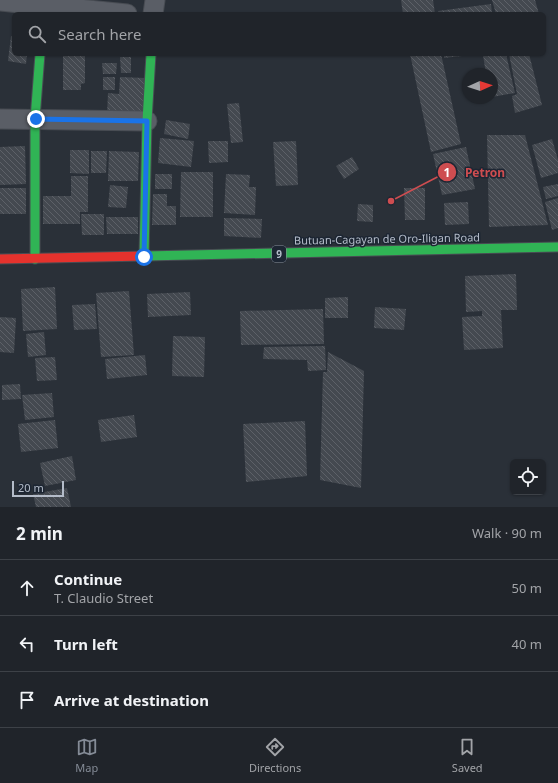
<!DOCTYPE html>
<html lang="en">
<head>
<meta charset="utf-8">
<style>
	:root { --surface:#20242a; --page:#282c32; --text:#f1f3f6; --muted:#a2a4a8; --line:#3d4147; --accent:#848b96 }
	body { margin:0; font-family:"Noto Sans",sans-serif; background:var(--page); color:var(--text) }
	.controls { position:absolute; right:12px; bottom:12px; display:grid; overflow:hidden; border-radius:6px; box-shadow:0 1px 3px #0004 }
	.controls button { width:36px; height:36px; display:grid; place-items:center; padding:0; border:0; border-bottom:1px solid var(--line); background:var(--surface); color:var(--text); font:20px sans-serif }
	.compass { position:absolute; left:462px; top:68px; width:36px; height:36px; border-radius:50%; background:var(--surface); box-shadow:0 1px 3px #0004; rotate:87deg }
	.scale { position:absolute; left:12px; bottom:10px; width:52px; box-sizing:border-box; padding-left:4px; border:2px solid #b4bcc9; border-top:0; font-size:11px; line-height:14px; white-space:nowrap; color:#b4bcc9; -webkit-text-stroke:3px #1d2633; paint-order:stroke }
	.stop { position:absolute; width:12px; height:12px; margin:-9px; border:3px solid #1a73e8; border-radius:50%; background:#fff }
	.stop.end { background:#1a73e8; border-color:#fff; box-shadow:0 1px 4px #0008 }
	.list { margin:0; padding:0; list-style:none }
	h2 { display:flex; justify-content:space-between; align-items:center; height:52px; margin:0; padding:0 16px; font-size:17px }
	h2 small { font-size:13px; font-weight:400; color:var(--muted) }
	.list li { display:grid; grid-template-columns:26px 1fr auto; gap:12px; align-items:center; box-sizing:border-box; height:56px; padding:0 16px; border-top:1px solid var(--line) }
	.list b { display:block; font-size:15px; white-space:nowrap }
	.list p { margin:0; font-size:13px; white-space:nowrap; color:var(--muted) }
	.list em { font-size:13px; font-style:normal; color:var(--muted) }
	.icon { flex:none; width:22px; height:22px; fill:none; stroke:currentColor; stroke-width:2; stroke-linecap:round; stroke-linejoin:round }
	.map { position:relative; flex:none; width:558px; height:507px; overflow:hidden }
	.search { position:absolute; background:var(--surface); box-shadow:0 1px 3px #0004; left:12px; right:12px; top:12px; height:44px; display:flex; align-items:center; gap:10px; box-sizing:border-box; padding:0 14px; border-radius:6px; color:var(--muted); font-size:15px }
	.sheet { height:220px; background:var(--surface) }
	nav { display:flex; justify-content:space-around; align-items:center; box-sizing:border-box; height:56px; border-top:1px solid var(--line); background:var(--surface); font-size:11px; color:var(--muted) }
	nav a { display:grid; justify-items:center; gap:2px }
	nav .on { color:var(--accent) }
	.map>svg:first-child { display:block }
	.building { fill:url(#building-back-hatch) }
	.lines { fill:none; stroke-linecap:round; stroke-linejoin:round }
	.street-casing { stroke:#484c53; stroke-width:21 }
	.fast-casing { stroke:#484c53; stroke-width:11 }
	.jam-casing { stroke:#484c53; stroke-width:11 }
	.street { stroke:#5a5e66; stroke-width:19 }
	.fast { stroke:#30b455; stroke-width:9 }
	.jam { stroke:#e5322d; stroke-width:9 }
	.route { stroke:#1a73e8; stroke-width:5 }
	.labels { text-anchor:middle; stroke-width:3; stroke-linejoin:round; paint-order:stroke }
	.shield { fill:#1d2633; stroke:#878f9c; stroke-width:1 }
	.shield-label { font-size:10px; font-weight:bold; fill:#b4bcc9 }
	.street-label { font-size:11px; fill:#b4bcc9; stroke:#1d2633 }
	.leader { fill:none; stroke:#ce4d50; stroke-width:1.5 }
	.callout-dot { fill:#ce4d50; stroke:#1d2633; stroke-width:1.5 }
	.mark-label { font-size:12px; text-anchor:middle; font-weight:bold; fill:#fff }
	.callout-label { font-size:12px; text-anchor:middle; font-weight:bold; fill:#ce4d50; stroke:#1d2633; stroke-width:3; stroke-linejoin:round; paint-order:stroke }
</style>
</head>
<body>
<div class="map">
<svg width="558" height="507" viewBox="0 0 558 507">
	<defs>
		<pattern id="building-back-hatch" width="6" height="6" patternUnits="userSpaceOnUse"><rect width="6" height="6" fill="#444950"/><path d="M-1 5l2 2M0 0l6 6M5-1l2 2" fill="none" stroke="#5d6168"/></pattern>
	</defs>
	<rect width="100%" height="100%" fill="#2a3038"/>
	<path class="building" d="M 401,0 L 433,0 L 435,14 L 403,14 Z
		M 492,0 L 535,0 L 539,14 L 496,14 Z
		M 491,4 L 492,14 L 439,14 L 438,11 Z
		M 11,36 L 14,37 L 14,54 L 27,54 L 26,64 L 8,61 Z
		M 63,54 L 85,54 L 85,83 L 81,84 L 81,90 L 63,90 Z
		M 410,54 L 441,54 L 461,144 L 431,152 Z
		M 444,54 L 471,54 L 471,55 L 444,58 Z
		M 494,54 L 506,54 L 515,93 L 492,97 L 492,74 L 486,74 L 483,55 Z
		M 509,54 L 529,54 L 542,105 L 515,113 L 512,96 L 517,94 Z
		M 120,57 L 131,57 L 131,73 L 121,73 Z
		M 102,63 L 117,63 L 116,74 L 103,74 Z
		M 103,77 L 115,77 L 115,90 L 103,90 Z
		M 120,77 L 145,78 L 143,117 L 107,115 L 108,93 L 119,94 Z
		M 239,103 L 243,142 L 231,143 L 227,104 Z
		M 166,120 L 190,124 L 188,139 L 164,134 Z
		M 487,135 L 525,135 L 548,225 L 489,227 Z
		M 160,138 L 194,141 L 191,167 L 158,163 Z
		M 552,139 L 558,160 L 558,173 L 541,178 L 532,145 Z
		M 208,141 L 228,141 L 228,162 L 209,163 Z
		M 296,141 L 298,185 L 276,186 L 273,142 Z
		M 25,146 L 26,184 L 0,185 L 0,147 Z
		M 466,147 L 475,189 L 442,195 L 433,154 Z
		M 70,150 L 89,150 L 89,174 L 70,173 Z
		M 91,151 L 107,151 L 106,173 L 91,173 Z
		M 109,151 L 139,152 L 138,181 L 108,181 Z
		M 352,157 L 359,169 L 344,179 L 336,166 Z
		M 181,172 L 213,172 L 213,217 L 180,217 Z
		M 155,174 L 172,174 L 172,189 L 155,189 Z
		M 226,174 L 250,175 L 249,187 L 256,187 L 255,215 L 224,213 Z
		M 71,176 L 88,176 L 88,212 L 80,212 L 80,224 L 43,224 L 43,196 L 71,196 Z
		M 558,184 L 558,196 L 546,199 L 543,187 Z
		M 110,185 L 128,187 L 126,208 L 108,207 Z
		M 0,188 L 26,188 L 26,214 L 0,214 Z
		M 404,188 L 425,188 L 425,220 L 405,220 Z
		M 153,194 L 167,194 L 167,206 L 176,206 L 176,225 L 152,225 Z
		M 558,198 L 558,228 L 552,230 L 545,202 Z
		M 468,202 L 469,224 L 445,225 L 444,203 Z
		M 358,204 L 373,205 L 373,222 L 357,221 Z
		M 81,214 L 104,214 L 104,235 L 82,235 Z
		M 106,217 L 138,217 L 138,234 L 107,234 Z
		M 224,218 L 262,219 L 261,238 L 224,236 Z
		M 516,274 L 517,310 L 501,310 L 503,348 L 464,350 L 462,317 L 482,316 L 482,311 L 466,312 L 465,276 Z
		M 55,287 L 57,329 L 23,331 L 21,289 Z
		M 129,291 L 134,355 L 101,357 L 96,293 Z
		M 190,292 L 191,315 L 148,317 L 147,294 Z
		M 348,297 L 348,318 L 325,318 L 325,298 Z
		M 95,304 L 97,329 L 74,330 L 72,305 Z
		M 375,307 L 406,309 L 404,330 L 374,328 Z
		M 323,309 L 324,344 L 241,345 L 240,311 Z
		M 0,317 L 16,318 L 14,353 L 0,352 Z
		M 44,332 L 46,355 L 28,357 L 26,334 Z
		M 173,336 L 205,337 L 204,377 L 172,376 Z
		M 325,346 L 326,370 L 308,371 L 307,360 L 263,359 L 264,347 Z
		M 328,352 L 364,371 L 361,488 L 320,480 L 323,372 L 327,372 Z
		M 145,355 L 147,375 L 107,379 L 105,359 Z
		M 55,357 L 57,380 L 37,381 L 35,358 Z
		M 20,384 L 21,399 L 2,400 L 2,385 Z
		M 52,393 L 54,417 L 25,420 L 22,395 Z
		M 134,415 L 137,437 L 101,442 L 98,420 Z
		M 55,420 L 58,448 L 21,452 L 18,424 Z
		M 305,421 L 307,476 L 246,482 L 243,424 Z
		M 72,456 L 76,480 L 45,486 L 40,463 Z
		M 67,488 L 71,507 L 36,507 L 33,494 Z"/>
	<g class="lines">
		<defs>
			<path id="street" d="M 0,1 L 127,14
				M 153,14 L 155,0
				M 0,119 L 147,121"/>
			<path id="fast" d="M 145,256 L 558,247
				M 144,257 L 147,121 L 151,54
				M 35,259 L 35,119 L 40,54"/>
			<path id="jam" d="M 0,259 L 145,256"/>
		</defs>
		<use href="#street" class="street-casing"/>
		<use href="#fast" class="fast-casing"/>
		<use href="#jam" class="jam-casing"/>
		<use href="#street" class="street"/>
		<use href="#fast" class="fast"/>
		<use href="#jam" class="jam"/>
	</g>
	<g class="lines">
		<path class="route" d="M 36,119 L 147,121 L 144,257"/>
	</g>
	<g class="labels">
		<rect class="shield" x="272" y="246" width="14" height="16" rx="3"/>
		<g class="shield-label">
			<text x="279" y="258">9</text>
		</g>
		<g class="street-label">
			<text transform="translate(387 239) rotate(-1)" y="4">Butuan-Cagayan de Oro-Iligan Road</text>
		</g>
	</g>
	<path class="leader" d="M391 201L447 172"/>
	<g class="callout-dot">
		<circle cx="391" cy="201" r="4"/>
		<circle cx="447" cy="172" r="10"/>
	</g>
	<g class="mark-label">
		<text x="447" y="177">1</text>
	</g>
	<g class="callout-label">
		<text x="485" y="177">Petron</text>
	</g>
</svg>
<div class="controls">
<button><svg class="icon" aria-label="locate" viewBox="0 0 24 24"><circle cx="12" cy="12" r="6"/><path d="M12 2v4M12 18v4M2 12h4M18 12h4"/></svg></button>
</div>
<svg class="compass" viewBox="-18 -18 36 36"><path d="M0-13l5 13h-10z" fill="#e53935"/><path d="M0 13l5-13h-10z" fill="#a2a4a8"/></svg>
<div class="scale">20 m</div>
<div class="stop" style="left:144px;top:257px"></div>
<div class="stop end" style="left:36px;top:119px"></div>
<div class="search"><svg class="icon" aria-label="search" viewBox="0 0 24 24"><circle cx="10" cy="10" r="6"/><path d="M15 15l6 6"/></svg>Search here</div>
</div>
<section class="sheet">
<h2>2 min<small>Walk · 90 m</small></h2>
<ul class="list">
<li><svg class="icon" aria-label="ahead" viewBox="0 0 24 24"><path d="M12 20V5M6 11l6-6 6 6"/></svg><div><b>Continue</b><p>T. Claudio Street</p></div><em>50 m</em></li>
<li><svg class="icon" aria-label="left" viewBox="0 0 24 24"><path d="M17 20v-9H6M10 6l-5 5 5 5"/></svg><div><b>Turn left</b></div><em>40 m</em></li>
<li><svg class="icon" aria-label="arrive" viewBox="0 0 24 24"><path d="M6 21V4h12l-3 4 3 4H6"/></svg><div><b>Arrive at destination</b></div></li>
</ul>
</section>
<nav>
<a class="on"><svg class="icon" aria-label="map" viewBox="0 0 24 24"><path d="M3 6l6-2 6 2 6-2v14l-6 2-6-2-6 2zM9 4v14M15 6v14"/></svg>Map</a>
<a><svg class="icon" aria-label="directions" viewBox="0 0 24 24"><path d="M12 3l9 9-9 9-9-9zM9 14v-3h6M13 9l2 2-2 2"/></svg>Directions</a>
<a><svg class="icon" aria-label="saved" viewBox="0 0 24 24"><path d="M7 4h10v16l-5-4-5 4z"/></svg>Saved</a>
</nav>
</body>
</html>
